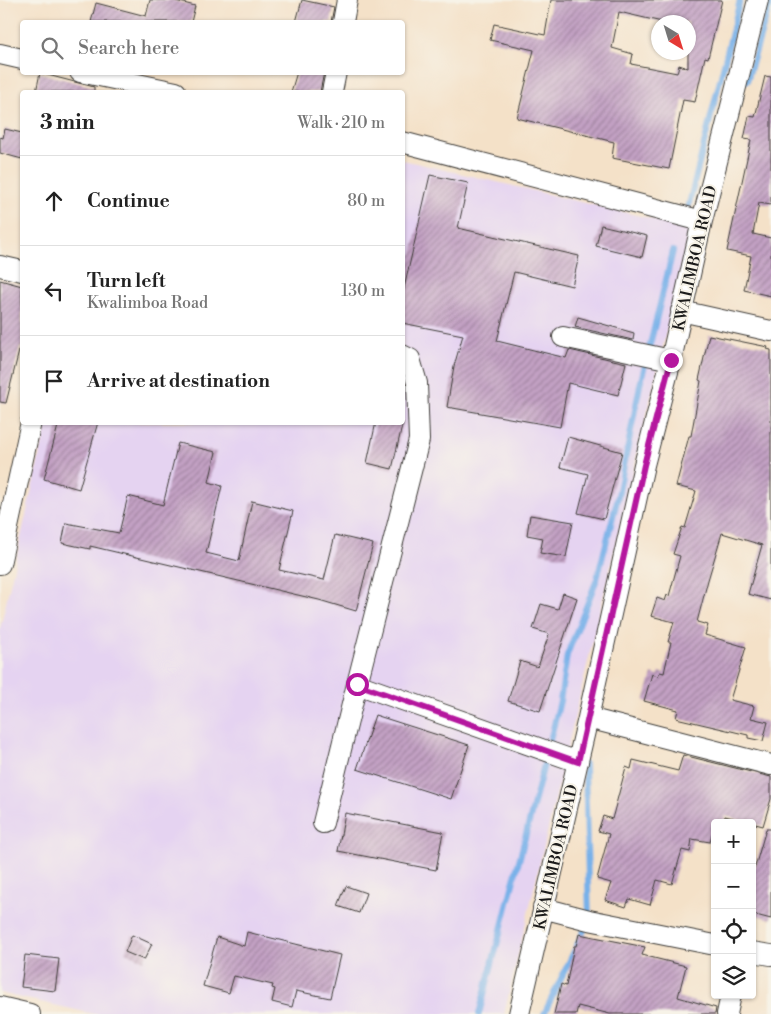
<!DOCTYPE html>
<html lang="en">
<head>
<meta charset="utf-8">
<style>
	:root { --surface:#fff; --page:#f6f6f6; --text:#222; --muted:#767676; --line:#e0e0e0 }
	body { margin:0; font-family:"Libre Bodoni",serif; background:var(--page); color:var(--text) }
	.controls { position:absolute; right:15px; bottom:15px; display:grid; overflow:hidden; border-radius:5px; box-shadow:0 1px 4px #0004 }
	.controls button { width:45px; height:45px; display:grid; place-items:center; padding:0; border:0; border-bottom:1px solid var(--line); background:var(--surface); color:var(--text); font:25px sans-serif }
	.compass { position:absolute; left:651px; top:15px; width:45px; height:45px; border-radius:50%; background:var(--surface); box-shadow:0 1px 4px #0004; rotate:142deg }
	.stop { position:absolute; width:15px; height:15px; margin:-11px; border:4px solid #b5179e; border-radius:50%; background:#fff }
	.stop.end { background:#b5179e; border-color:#fff; box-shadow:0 1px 5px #0008 }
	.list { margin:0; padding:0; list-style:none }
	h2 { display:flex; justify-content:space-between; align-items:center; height:65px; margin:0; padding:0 20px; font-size:21px }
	h2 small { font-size:16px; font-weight:400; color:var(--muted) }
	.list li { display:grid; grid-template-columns:32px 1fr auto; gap:15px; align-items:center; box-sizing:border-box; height:90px; padding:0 20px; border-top:1px solid var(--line) }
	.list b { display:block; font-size:19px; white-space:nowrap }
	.list p { margin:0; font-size:16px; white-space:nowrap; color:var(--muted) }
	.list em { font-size:16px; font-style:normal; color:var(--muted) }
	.icon { flex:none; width:28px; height:28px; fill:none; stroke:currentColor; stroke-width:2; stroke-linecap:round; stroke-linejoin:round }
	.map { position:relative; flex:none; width:771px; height:1014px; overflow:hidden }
	.search { position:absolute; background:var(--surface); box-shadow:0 1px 4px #0004; left:20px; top:20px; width:385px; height:55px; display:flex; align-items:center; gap:12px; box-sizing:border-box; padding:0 18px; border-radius:5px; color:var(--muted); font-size:19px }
	.panel { position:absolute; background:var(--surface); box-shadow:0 1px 4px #0004; left:20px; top:90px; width:385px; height:335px; border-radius:5px }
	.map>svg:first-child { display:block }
	.built { fill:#e5d3f1 }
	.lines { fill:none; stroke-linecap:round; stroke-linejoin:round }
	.stream { stroke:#78b1e9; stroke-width:6 }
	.building { fill:url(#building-hatch); fill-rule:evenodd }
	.minor-casing { stroke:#3c3a36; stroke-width:22 }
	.minor { stroke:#fff; stroke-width:20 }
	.route { stroke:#b5179e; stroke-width:6 }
	.labels { text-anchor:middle; stroke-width:4; stroke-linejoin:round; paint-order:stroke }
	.street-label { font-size:16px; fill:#1c1c1c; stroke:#f7f3e8 }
</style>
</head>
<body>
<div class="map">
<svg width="771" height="1014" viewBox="0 0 771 1014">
	<defs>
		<pattern id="building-hatch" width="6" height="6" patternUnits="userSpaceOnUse" patternTransform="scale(1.25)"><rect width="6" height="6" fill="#c3a1c4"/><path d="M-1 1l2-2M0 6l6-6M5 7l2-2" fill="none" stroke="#9e829e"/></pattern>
	</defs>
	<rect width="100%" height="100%" fill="#f7f3e8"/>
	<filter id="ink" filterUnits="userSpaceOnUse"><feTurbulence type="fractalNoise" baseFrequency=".02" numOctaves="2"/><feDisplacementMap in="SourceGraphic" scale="10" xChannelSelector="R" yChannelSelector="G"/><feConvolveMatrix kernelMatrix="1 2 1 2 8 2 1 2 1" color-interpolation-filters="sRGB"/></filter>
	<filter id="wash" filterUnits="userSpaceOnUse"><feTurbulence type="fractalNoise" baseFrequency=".0096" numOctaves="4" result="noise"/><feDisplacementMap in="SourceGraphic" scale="20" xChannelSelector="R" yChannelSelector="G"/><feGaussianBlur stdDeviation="1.12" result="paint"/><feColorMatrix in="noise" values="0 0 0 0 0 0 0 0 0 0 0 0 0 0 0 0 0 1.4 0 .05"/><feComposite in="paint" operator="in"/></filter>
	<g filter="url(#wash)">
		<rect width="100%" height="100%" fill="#f4e1c8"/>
		<path class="built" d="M 403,160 L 691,228 L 504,1014 L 94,1014 L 0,993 L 0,629 L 47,423 L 402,422 Z"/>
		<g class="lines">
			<path class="stream" d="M 747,81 L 771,1
				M 688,208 L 740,0
				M 479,1014 L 539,784 L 560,701 L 567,655 L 597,579 L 617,501 L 640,385 L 673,251
				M 544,1014 L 589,920 L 585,764"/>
		</g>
		<g id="blocks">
			<path class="building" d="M 150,0 L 172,0 L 195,6 L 191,22 L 91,22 L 96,3 L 146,16 Z
				M 302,0 L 334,7 L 331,22 L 296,22 Z
				M 551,0 L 722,0 L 708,58 L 705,57 L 695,102 L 683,100 L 669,169 L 612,158 L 614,142 L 517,118 L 534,50 L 490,40 L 494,24 L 545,35 ZM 619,12 L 662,22 L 688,22 L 688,68 L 679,65 L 677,73 L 631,64 L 633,54 L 612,48 Z
				M 297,72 L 324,72 L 320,92 L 291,92 Z
				M 40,73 L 94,87 L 94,92 L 36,92 Z
				M 765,76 L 771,77 L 771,205 L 759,203 L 753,234 L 771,238 L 771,296 L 744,290 L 751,256 L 727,251 L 751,140 L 744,139 L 749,116 L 755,117 Z
				M 5,129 L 22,133 L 22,159 L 0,153 L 0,137 L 3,138 Z
				M 430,175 L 468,183 L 458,228 L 579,256 L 572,286 L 514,272 L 497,341 L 566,358 L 569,350 L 626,363 L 618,395 L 568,383 L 560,427 L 447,407 L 454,366 L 463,335 L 402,323 L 402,297 Z
				M 601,225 L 647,236 L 642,257 L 596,246 Z
				M 0,280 L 22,286 L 22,348 L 20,347 L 6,403 L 0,402 Z
				M 578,317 L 634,333 L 633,340 L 575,327 Z
				M 709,335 L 768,347 L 767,349 L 771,350 L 771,600 L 748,594 L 762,545 L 722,533 L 708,580 L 697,622 L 708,625 L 705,635 L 746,647 L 730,700 L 754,706 L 751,718 L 768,722 L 763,741 L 748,738 L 748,735 L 676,718 L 678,710 L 644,701 L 652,674 L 658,676 L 660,672 L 664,673 L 671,642 L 668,642 L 674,622 L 651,616 L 657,598 L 665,601 L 667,595 L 669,596 L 680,556 L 673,554 L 682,527 L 685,528 L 696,491 L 676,486 L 689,436 L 691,436 L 701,381 L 699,380 Z
				M 59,422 L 98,422 L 79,489 L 44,479 Z
				M 376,422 L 403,422 L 392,469 L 367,463 Z
				M 568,437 L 622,452 L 604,519 L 578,513 L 588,474 L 560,467 Z
				M 178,443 L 216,452 L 209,482 L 222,486 L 206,553 L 239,561 L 252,501 L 293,511 L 279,570 L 324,580 L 335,535 L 373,544 L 356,611 L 319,600 L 90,546 L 90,549 L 62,543 L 66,523 L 119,533 L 128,496 L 163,505 Z
				M 530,515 L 573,522 L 566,557 L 540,553 L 543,538 L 527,535 Z
				M 563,593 L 577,598 L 540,711 L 508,701 L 520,661 L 538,667 L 549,634 L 533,629 L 541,604 L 558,609 Z
				M 375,715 L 469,745 L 451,799 L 357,769 Z
				M 683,755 L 771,777 L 771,799 L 763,826 L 725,816 L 724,823 L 715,823 L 710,842 L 692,839 L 690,852 L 682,850 L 672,884 L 657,880 L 650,905 L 629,899 L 626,907 L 605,900 L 611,883 L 597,879 L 609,834 L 598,831 L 603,816 L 612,819 L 626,767 L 631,769 L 633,760 L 678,771 Z
				M 345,813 L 443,832 L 436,870 L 338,851 Z
				M 766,829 L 771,829 L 771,919 L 752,914 L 752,866 L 755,867 Z
				M 346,886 L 366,893 L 359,913 L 338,906 Z
				M 247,932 L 340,955 L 330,998 L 296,991 L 292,1007 L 272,1002 L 275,989 L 272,988 L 273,985 L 234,976 L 229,993 L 203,986 L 217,937 L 244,946 Z
				M 579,934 L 645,947 L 642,955 L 686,966 L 678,997 L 716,1008 L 715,1014 L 610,1014 L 578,1006 L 576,1014 L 554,1014 L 561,984 L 566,986 L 574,946 L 576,946 Z
				M 132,935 L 152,944 L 144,960 L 125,952 Z
				M 25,955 L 59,959 L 55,991 L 21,987 Z"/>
		</g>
	</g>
	<g filter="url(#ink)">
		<use href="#blocks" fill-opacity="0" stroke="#3c3a36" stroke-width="1"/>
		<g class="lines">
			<defs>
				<path id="minor" d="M 343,22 L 347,0
					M 0,54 L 22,59
					M 80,72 L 176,92
					M 332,92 L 336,72
					M 402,142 L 702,221
					M 0,266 L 22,271
					M 681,311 L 771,331
					M 563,337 L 671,360
					M 0,564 L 31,422
					M 357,684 L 578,762
					M 588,718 L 771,765
					M 323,823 L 357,684 L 419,440 L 417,383 L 410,359 L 402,355
					M 543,908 L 589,920 L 715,945
					M 752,952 L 771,955
					M 0,1007 L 30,1014
					M 519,1014 L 588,718 L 644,465 L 671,360 L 702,221 L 758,0
					M 727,1014 L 731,995"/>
			</defs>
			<use href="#minor" class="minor-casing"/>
			<use href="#minor" class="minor"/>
		</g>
	</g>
	<g class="lines" filter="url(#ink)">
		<path class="route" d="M 357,684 L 578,762 L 644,465 L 671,360"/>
	</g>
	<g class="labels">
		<g class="street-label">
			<text transform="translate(694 258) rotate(-77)" y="6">KWALIMBOA ROAD</text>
			<text transform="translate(555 857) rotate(-77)" y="6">KWALIMBOA ROAD</text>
		</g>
	</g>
</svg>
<div class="controls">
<button>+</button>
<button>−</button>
<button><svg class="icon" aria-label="locate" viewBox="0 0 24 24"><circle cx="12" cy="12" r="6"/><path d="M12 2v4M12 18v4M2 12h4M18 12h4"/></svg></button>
<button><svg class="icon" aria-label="layers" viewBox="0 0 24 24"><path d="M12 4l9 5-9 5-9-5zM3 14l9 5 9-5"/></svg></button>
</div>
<svg class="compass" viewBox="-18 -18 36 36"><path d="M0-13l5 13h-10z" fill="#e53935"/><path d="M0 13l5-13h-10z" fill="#767676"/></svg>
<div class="stop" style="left:357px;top:684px"></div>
<div class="stop end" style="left:671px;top:360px"></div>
<div class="search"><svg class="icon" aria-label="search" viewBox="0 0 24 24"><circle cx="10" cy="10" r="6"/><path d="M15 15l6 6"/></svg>Search here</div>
<section class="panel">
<h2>3 min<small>Walk · 210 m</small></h2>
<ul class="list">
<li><svg class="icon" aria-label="ahead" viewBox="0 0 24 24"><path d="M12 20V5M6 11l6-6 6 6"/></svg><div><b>Continue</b></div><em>80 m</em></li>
<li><svg class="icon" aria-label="left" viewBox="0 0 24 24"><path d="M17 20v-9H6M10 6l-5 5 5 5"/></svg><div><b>Turn left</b><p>Kwalimboa Road</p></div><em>130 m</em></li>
<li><svg class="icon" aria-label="arrive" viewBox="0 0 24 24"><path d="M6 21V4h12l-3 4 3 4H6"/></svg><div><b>Arrive at destination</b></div></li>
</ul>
</section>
</div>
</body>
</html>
